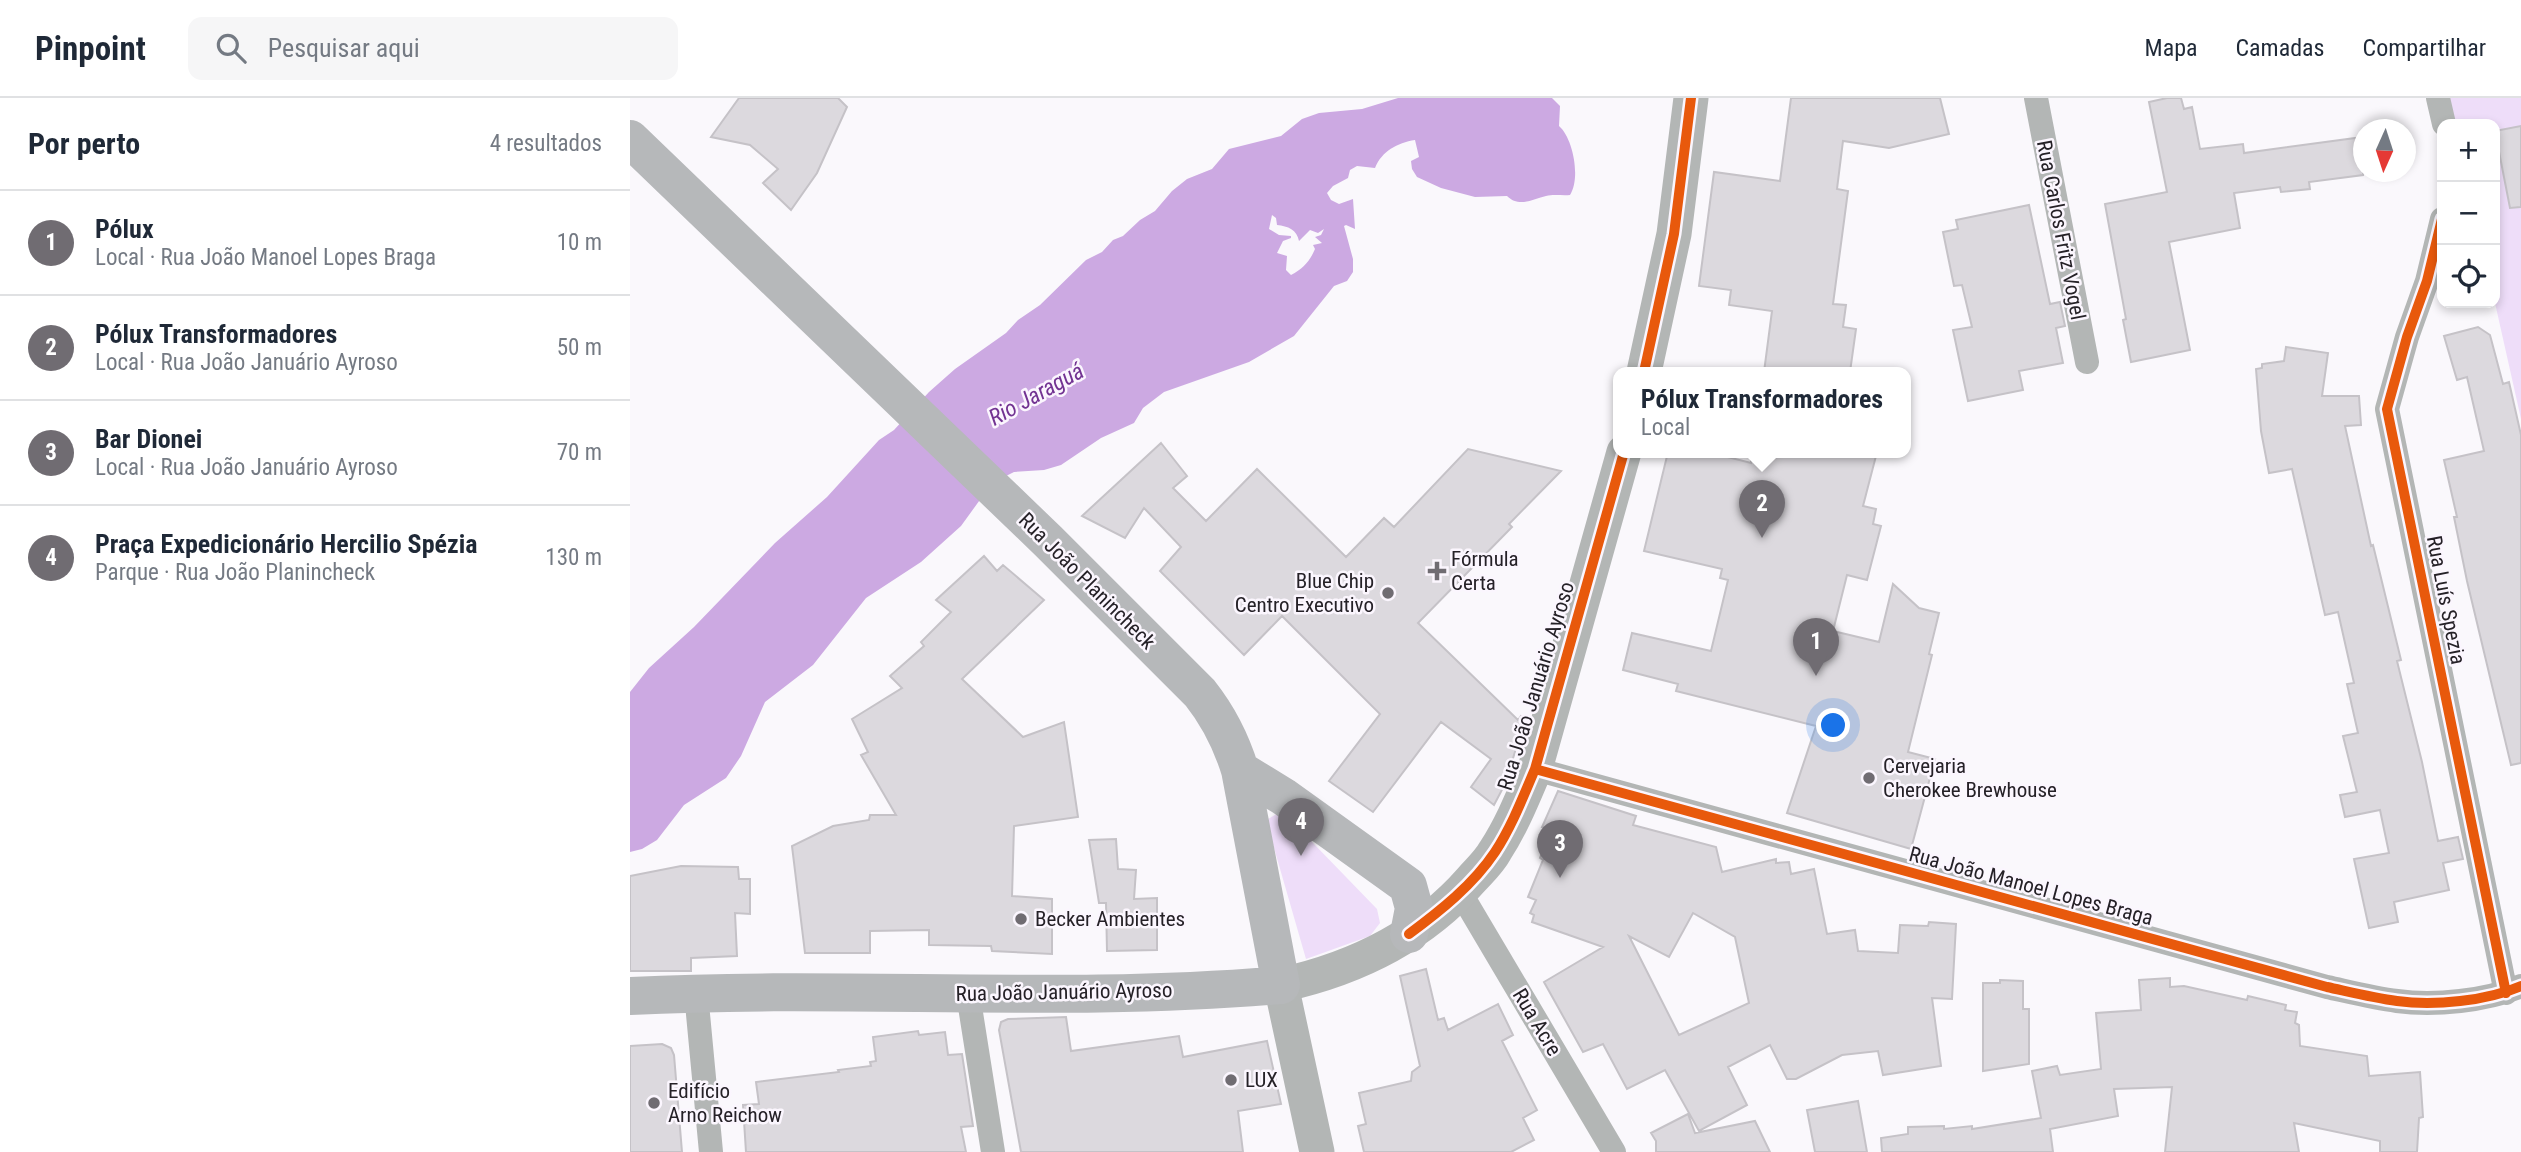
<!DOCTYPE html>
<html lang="pt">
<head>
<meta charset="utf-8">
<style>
	:root { --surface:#fff; --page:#f6f6f7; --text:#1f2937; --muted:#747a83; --line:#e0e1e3; --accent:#706c72 }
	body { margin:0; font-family:"Roboto Condensed",sans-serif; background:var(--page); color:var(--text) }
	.controls { position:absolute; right:21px; top:21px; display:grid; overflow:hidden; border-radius:14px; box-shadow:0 4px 10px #0003 }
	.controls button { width:63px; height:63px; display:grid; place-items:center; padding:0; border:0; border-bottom:2px solid var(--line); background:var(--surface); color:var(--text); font:35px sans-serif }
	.compass { position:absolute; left:1723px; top:21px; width:63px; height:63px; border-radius:50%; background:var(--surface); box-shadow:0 4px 10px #0003; rotate:183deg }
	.you { position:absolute; left:1204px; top:628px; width:24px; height:24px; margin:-18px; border:5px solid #fff; border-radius:50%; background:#1a73e8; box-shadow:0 0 0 10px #1a73e833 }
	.badge { display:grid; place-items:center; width:46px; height:46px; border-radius:50%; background:var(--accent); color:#fff; font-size:23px; font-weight:700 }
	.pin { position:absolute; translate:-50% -58px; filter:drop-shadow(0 2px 4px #0008) }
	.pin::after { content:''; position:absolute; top:37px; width:24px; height:21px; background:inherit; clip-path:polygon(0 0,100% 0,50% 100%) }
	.popup { position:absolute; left:983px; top:269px; width:298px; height:91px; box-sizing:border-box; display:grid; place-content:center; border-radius:14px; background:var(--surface); filter:drop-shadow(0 2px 5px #0005); font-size:23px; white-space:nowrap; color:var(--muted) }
	.popup b { font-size:26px; color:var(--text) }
	.popup::after { content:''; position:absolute; left:50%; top:100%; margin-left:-14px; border:14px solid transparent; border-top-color:var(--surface) }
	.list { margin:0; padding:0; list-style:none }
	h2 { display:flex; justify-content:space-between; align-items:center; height:91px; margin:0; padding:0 28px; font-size:30px }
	h2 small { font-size:23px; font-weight:400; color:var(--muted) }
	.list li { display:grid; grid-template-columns:46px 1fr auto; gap:21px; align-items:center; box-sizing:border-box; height:105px; padding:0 28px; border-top:2px solid var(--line) }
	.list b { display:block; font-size:26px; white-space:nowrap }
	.list p { margin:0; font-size:23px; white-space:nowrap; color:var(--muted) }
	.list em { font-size:23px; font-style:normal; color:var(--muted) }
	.icon { flex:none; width:38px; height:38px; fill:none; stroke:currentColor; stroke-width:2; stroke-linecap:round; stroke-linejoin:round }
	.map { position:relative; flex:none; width:1891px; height:1054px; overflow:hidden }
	header { display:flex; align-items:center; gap:42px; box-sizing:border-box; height:98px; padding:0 35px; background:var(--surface); border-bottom:2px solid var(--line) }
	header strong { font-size:33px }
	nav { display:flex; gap:38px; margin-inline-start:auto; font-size:24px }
	.search { width:490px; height:63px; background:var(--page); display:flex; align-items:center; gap:18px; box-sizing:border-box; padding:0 24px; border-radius:14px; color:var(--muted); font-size:26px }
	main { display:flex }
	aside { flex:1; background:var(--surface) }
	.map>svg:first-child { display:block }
	.green { fill:#eeddf9 }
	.water { fill:#cca9e2; fill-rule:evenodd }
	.building { fill:#dcd9de; stroke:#c5c2c7; stroke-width:2; fill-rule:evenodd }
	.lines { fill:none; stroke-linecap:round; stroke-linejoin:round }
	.minor { stroke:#b3b6b5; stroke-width:24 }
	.secondary { stroke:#b3b6b5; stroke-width:35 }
	.primary { stroke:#b6b8ba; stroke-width:38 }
	.cycleway-casing { stroke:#fbf6fe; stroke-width:15 }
	.cycleway { stroke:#e8590c; stroke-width:10 }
	.poi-dot { fill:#706c72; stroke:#fbf6fe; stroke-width:2.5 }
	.labels { text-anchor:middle; stroke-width:5; stroke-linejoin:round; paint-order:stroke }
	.street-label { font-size:21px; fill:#252127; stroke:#fbf6fe }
	.poi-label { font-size:21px; fill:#252127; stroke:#fbf6fe; text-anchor:start }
	.water-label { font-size:23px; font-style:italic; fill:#723392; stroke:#fbf6fe }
</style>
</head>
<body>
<header>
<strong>Pinpoint</strong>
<div class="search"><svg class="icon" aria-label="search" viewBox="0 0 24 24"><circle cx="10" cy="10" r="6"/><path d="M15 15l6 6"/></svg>Pesquisar aqui</div>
<nav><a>Mapa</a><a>Camadas</a><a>Compartilhar</a></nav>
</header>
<main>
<aside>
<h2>Por perto<small>4 resultados</small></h2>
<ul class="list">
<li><span class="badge">1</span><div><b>Pólux</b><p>Local · Rua João Manoel Lopes Braga</p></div><em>10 m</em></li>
<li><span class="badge">2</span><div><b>Pólux Transformadores</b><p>Local · Rua João Januário Ayroso</p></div><em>50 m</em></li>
<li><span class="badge">3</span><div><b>Bar Dionei</b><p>Local · Rua João Januário Ayroso</p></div><em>70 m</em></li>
<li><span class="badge">4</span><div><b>Praça Expedicionário Hercilio Spézia</b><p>Parque · Rua João Planincheck</p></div><em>130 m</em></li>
</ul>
</aside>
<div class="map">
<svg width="1891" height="1054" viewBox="0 0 1891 1054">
	<rect width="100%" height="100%" fill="#faf8fc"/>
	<path class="green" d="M 1818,0 L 1891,0 L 1891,321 L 1865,205 L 1865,26 L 1824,26 Z
		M 652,713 L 747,811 L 750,825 L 740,838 L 676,861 L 636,722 Z"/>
	<path class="water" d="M 768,0 L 922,0 L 930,8 L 929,28 C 943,40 951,80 940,97 C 933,98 924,96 916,98 C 903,101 889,110 877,98 L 845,99 L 811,90 L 787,79 L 782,71 L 781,63 L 789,59 L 785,42 C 767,45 752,53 745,70 L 727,68 L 720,72 L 718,80 L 703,88 L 697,95 L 701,102 L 709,106 L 723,101 L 725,131 L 716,127 L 714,128 L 723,161 L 723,174 L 717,183 L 704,188 L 664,238 L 619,264 L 534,294 L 513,310 L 504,325 L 471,340 L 431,367 L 414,372 L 384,374 L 372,380 L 352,399 L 331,428 L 291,464 L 236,500 L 183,567 L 135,604 L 111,658 L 96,680 L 54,707 L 27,742 L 12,751 L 0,754 L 0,594 L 19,570 L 64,529 L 145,445 L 197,399 L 249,342 L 264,332 L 299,294 L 325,271 L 376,235 L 388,222 L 410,207 L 456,162 L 472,154 L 483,142 L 493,138 L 510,122 L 525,113 L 542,93 L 557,81 L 582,71 L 599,51 L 651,38 L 672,21 L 689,15 L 732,11 ZM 642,117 L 646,120 L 647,127 C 658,128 667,132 669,143 L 680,132 L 688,135 L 694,131 L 691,137 L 685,139 L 692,145 L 683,147 L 685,151 C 680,163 673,171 661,177 L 656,172 L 657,158 L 647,155 L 653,143 L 661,140 L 661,138 L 649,137 L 639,131 Z"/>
	<path class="building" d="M 109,0 L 208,0 L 217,9 L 187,75 L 161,112 L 133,85 L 148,71 L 120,47 L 81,39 Z
		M 1161,0 L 1310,0 L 1319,36 L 1259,50 L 1213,43 L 1207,91 L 1218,93 L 1203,206 L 1216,207 L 1213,229 L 1226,231 L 1220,274 L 1134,274 L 1142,213 L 1099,207 L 1101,192 L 1069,188 L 1084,74 L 1150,83 Z
		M 1537,0 L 1551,0 L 1554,11 L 1562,9 L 1570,51 L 1613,46 L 1614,55 L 1733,39 L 1733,77 L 1679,84 L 1680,91 L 1651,94 L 1650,89 L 1604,95 L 1610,130 L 1539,144 L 1560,252 L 1501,264 L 1493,222 L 1496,221 L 1475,106 L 1537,94 L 1519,4 Z
		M 1891,28 L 1891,109 L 1880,110 L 1865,33 Z
		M 1399,107 L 1420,206 L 1430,204 L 1435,228 L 1426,230 L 1433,265 L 1389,273 L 1393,292 L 1338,303 L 1323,232 L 1342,229 L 1332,187 L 1324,188 L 1313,134 L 1328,131 L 1326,122 Z
		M 1848,229 L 1860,237 L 1873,286 L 1879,284 L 1891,337 L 1891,665 L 1881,667 L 1837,483 L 1824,419 L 1827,419 L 1814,362 L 1854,353 L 1837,279 L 1827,282 L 1814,238 Z
		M 1656,249 L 1698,255 L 1692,298 L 1729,298 L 1731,327 L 1715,328 L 1741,448 L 1743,447 L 1771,562 L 1767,563 L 1792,664 L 1808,743 L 1828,739 L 1833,761 L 1813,765 L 1819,792 L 1764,804 L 1768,824 L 1739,830 L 1724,761 L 1759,755 L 1750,712 L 1715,719 L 1710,697 L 1727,694 L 1713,638 L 1728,635 L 1717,586 L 1724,585 L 1708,514 L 1695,517 L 1662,371 L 1639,375 L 1631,333 L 1626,271 L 1632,270 L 1632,266 L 1654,263 Z
		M 531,345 L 557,378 L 543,390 L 576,423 L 627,371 L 716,459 L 754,420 L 764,429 L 838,351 L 931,373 L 879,426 L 882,429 L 788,525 L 888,622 L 891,618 L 895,620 L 876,684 L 864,707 L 841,689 L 861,661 L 811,624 L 743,714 L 699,683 L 750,616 L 652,518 L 614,557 L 530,473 L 551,449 L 514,410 L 495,440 L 452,418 Z
		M 1038,354 L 1078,354 L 1121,365 L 1122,354 L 1247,354 L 1233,408 L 1246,411 L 1243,426 L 1251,428 L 1237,482 L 1217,477 L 1203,533 L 1249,544 L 1263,486 L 1289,510 L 1309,515 L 1299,556 L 1302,557 L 1278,654 L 1305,661 L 1281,751 L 1157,715 L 1186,628 L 1046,593 L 1048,586 L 993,572 L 1002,535 L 1081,553 L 1098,482 L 1090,480 L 1092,471 L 1014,453 Z
		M 354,458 L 367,473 L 373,467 L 414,502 L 332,581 L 393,639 L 434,624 L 448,719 L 384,728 L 382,798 L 422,801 L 422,856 L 362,853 L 361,848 L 299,847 L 299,832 L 240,833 L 240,855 L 175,855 L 162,748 L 203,728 L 239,722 L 240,717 L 266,717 L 231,657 L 238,654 L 222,621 L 272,590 L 260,578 L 294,548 L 291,544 L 321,514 L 306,502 Z
		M 928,693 L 1006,718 L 1003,727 L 1086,749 L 1092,774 L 1146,761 L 1146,765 L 1159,764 L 1161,776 L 1184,771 L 1197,836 L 1225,832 L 1228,853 L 1268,855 L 1270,827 L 1298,828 L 1299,824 L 1326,826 L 1322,901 L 1302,900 L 1311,968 L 1253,977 L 1248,953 L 1212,957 L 1166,981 L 1157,981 L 1140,947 L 1098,969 L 1117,1007 L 1069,1033 L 1035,972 L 997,991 L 973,946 L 953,954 L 914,884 L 973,849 L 902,824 L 904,817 L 900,815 L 906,802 L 898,799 L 913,762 L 910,760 L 922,732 L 912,729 ZM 1063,815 L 1105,839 L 1119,905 L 1049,937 L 999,838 L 1039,859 Z
		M 486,741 L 488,771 L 506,772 L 504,801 L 527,800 L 527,852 L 477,853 L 476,805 L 469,805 L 459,742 Z
		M 51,768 L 108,769 L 109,781 L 120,781 L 120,816 L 105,815 L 107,858 L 61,860 L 61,873 L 0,873 L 0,778 Z
		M 796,871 L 808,922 L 814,920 L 818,932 L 868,906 L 883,937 L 872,943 L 907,1012 L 893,1020 L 904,1042 L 881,1054 L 734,1054 L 728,1028 L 736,1026 L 729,995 L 781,983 L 782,974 L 790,968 L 770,878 Z
		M 1540,880 L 1540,889 L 1554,888 L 1617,902 L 1618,898 L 1656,907 L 1655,912 L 1667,914 L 1665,925 L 1669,927 L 1670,948 L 1737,958 L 1739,978 L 1790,974 L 1793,1019 L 1789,1020 L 1787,1054 L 1750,1054 L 1750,1043 L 1664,1025 L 1669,1054 L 1535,1054 L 1542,989 L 1484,991 L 1488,1018 L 1420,1031 L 1423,1054 L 1252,1054 L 1251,1040 L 1278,1036 L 1278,1029 L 1314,1028 L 1314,1031 L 1342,1028 L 1342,1031 L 1411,1020 L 1402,973 L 1427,968 L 1430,977 L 1471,971 L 1466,915 L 1511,912 L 1509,882 Z
		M 1370,882 L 1393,883 L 1393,911 L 1399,911 L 1399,966 L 1353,973 L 1353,885 L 1370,885 Z
		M 436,919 L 441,953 L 549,938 L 553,959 L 637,943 L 651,1006 L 608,1013 L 613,1054 L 391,1054 L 369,932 L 371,924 L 378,921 Z
		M 288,933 L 289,937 L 315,934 L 318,957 L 332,956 L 343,1028 L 331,1029 L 336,1054 L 116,1054 L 113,1007 L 129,1006 L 126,984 L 209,974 L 208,972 L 241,968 L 240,964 L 246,963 L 243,939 Z
		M 32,946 L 41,950 L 44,957 L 52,1054 L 0,1054 L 0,948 Z
		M 1228,1003 L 1237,1054 L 1185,1054 L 1177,1012 Z
		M 1058,1016 L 1065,1035 L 1125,1023 L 1140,1054 L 1026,1054 L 1026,1043 L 1021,1035 Z"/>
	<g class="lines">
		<path class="minor" d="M 1406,0 L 1457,264
			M 1808,0 L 1814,26
			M 1812,121 L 1797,183 L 1777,239 L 1757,311 L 1876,895
			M 905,671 L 1697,889 C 1720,894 1744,900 1767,903 C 1804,908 1857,903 1891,888
			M 830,794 L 984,1054
			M 66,895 L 81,1054
			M 338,896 L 363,1054"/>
		<path class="secondary" d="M 1014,274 L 1044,136 L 1061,0
			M 687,1054 L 651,887 C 724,871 791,839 841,782 C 849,773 859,764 865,753 C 882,727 893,699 905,671 L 994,354"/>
		<path class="primary" d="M 0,41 L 418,443 L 570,595 C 589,619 601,643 610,672 L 651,887 C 435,906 217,887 0,898
			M 610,672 L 654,699 L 778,788 L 784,810 L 779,836"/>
		<defs>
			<path id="cycleway" d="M 1812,121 L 1797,183 L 1777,239 L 1757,311 L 1876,895
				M 1014,274 L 1044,136 L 1061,0
				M 905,671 L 1697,889 C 1720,894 1744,900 1767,903 C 1804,908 1857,903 1891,888
				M 779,836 C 810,813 843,787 865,754 C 882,728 893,699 905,671 L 994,354"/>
		</defs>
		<use href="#cycleway" class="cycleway-casing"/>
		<use href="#cycleway" class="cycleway"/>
	</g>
	<g class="poi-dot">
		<path d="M803.5 462.5h7v7h7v7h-7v7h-7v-7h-7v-7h7z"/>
		<circle cx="758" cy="495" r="7"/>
		<circle cx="1239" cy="680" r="7"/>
		<circle cx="391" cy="821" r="7"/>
		<circle cx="601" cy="982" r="7"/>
		<circle cx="24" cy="1005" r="7"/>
	</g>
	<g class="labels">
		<g class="street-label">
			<text transform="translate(1431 132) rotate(79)" y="7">Rua Carlos Fritz Vogel</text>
			<text transform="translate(457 483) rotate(45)" y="7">Rua João Planincheck</text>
			<text transform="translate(1816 502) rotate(79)" y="7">Rua Luís Spezia</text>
			<text transform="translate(906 588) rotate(-73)" y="7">Rua João Januário Ayroso</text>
			<text transform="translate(1401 788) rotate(15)" y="7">Rua João Manoel Lopes Braga</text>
			<text transform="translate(434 894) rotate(-1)" y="7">Rua João Januário Ayroso</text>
			<text transform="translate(907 924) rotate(59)" y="7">Rua Acre</text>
		</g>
		<g class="poi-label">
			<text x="821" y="468">Fórmula<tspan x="821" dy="24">Certa</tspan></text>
			<text x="744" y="490" text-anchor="end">Blue Chip<tspan x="744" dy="24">Centro Executivo</tspan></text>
			<text x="1253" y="675">Cervejaria<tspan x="1253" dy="24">Cherokee Brewhouse</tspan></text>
			<text x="405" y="828">Becker Ambientes</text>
			<text x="615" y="989">LUX</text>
			<text x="38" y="1000">Edifício<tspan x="38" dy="24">Arno Reichow</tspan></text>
		</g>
		<g class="water-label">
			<text transform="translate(406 296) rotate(-29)" y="8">Rio Jaraguá</text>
		</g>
	</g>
</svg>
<div class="controls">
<button>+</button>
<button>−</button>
<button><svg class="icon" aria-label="locate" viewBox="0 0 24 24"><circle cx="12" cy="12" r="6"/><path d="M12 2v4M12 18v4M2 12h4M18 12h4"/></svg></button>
</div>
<svg class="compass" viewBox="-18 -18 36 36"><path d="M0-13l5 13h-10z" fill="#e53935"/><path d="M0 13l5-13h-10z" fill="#747a83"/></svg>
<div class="you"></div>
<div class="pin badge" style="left:1186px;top:578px">1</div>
<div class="pin badge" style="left:1132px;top:440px">2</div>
<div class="popup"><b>Pólux Transformadores</b>Local</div>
<div class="pin badge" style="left:930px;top:780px">3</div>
<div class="pin badge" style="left:671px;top:758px">4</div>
</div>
</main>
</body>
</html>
